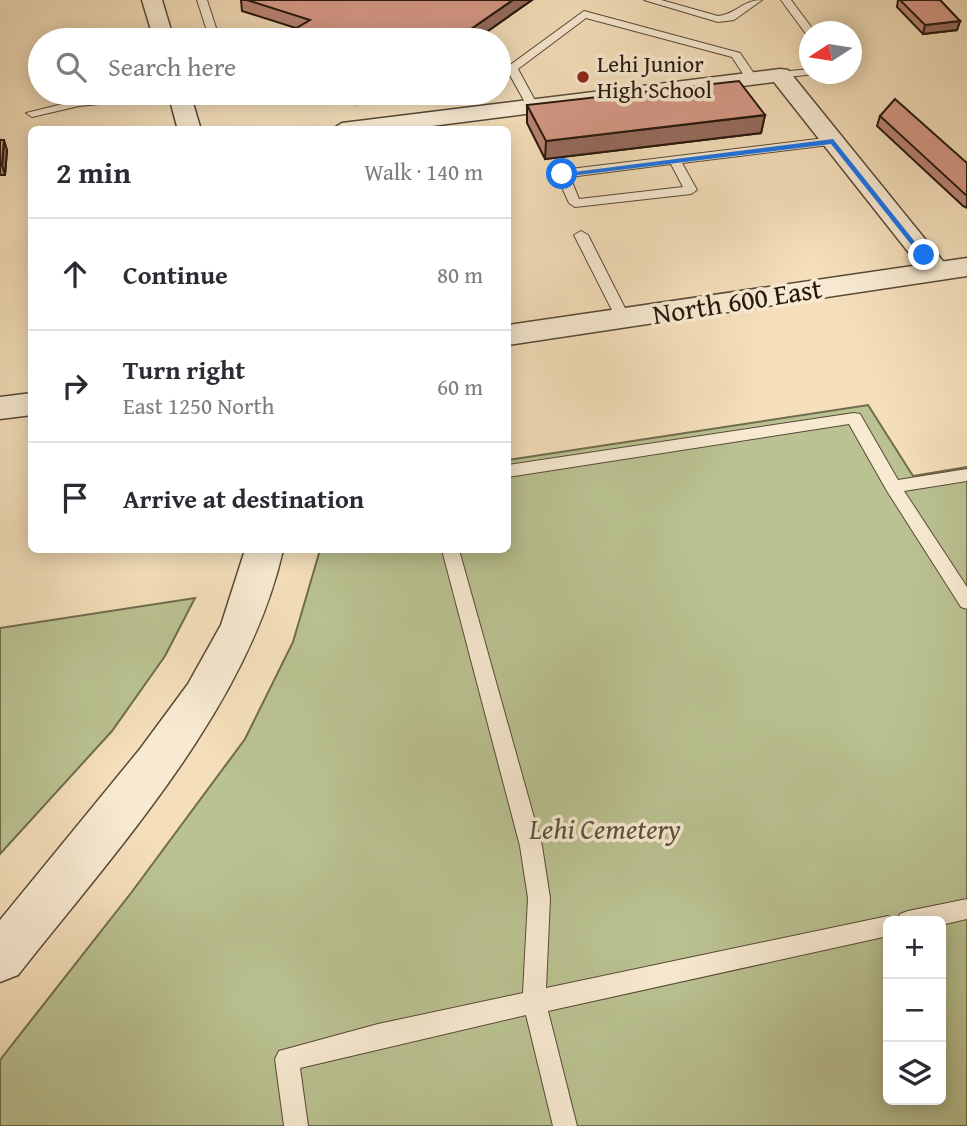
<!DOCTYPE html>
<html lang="en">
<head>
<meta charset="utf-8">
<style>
	:root { --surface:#fff; --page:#f7f7f7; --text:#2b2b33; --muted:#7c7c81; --line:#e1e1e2 }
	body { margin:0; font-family:"Gentium Book Plus",serif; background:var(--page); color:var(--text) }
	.controls { position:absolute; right:21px; bottom:21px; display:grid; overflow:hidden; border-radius:10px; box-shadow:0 4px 18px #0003 }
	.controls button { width:63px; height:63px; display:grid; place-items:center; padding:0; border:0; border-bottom:2px solid var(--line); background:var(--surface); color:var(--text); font:35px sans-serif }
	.compass { position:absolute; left:799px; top:21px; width:63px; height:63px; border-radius:50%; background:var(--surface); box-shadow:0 4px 18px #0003; rotate:258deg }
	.stop { position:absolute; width:21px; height:21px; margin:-16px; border:5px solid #1a73e8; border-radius:50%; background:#fff }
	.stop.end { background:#1a73e8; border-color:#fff; box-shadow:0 2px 7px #0008 }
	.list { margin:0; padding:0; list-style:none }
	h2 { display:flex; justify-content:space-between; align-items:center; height:91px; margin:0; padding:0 28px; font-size:30px }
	h2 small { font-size:23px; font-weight:400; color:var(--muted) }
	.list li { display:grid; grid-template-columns:46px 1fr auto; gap:21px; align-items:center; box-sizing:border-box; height:112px; padding:0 28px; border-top:2px solid var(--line) }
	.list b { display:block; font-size:26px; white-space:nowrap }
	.list p { margin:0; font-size:23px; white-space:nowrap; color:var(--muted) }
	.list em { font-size:23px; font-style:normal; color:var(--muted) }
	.icon { flex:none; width:38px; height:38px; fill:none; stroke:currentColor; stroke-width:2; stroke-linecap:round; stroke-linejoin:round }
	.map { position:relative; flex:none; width:967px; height:1126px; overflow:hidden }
	.search { position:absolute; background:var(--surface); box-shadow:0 4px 18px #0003; left:28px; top:28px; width:483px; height:77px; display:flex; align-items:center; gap:18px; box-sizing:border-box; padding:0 24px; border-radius:38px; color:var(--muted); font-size:26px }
	.panel { position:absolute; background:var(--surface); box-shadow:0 4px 18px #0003; left:28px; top:126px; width:483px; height:427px; border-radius:10px }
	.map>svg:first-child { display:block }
	.green { fill:#bac291; stroke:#6f6c4e; stroke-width:2; fill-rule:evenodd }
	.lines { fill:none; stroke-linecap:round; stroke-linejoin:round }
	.service-casing { stroke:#584938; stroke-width:2 }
	.minor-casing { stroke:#584938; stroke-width:3 }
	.tertiary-casing { stroke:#584938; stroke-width:3 }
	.path { stroke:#24170c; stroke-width:2.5; stroke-dasharray:3.5 2.5; stroke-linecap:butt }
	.service { fill:#f8ead2; fill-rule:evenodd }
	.minor { fill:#f8ead2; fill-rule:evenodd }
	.tertiary { fill:#f8ead2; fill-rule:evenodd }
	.wall { fill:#b98474; stroke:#24170c; stroke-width:2 }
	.shaded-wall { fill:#966b5e; stroke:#24170c; stroke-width:2 }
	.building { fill:#d79987; stroke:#24170c; stroke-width:2 }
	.route { fill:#1a73e8 }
	.poi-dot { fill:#8f2418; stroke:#f8ead2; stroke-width:2.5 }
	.labels { text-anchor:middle; stroke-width:7; stroke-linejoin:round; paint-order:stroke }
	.far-poi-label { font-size:23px; fill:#24170c; stroke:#f8ead2; text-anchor:start }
	.street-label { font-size:28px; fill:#24170c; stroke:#f8ead2 }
	.park-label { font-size:28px; font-style:italic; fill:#58533b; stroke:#f8ead2 }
</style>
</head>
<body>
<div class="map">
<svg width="967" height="1126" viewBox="0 0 967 1126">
	<rect width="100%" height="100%" fill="#f4dfba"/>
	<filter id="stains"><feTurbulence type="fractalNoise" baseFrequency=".00286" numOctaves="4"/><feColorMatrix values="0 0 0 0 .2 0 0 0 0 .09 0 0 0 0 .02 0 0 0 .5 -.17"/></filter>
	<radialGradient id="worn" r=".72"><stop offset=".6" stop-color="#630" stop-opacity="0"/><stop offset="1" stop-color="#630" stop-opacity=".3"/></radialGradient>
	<path class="green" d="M 868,405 L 913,476 L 967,467 L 967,1126 L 0,1126 L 0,1060 L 131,893 L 245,739 L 293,642 L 320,550 L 508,550 L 508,460 ZM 888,921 L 941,921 L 941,1100 L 888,1100 Z
		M 195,598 L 165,656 L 112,731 L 0,854 L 0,628 Z"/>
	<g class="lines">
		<defs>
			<path id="service" d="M 197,0 L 207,0 L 220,40 L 210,40 Z
				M 644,0 L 661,0 L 718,16 C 736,14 743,0 762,0 L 734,20 L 718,22 Z
				M 781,0 L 791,0 L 815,32 L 806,34 Z
				M 584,11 L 740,53 L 757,78 L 747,80 L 732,57 L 586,18 L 518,69 L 537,104 L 527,106 L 506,68 Z
				M 810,69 L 810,74 L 814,74 L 780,78 L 774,75 L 780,72 Z
				M 147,93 L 186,93 L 180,96 L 79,106 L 32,117 L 26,113 L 79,100 Z
				M 833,137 L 839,141 L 837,144 L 682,163 L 697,190 L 691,194 L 575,207 L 569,203 L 556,174 L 562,170 ZM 671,164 L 683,187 L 579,199 L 570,177 Z
				M 581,231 L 588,235 L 630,318 L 628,321 L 623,322 L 616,318 L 574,235 Z
				M 854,413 L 860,414 L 898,480 L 967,469 L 967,481 L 904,491 L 967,587 L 967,609 L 961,607 L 887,491 L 849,424 L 508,477 L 508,465 Z
				M 442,550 L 459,550 L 542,846 L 550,898 L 546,988 L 888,916 L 897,921 L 888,921 L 888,936 L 548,1011 L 577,1126 L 553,1126 L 526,1015 L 300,1068 L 308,1126 L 284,1126 L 275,1059 L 279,1051 L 378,1024 L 523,993 L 528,898 L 520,846 Z
				M 967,899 L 967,919 L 941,925 L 941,921 L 897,921 L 900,914 L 908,911 Z"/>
			<path id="minor" d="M 142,0 L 162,0 L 174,40 L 154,40 Z
				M 780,69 L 788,70 L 946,265 L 950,271 L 946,277 L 928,277 L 774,82 L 400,130 L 331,130 L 342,123 Z
				M 168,93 L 190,93 L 201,130 L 178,130 Z"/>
			<path id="tertiary" d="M 967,258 L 967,276 L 508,345 L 508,325 Z
				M 32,393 L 32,415 L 0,419 L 0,397 Z
				M 245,550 L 283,550 C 247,709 117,849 18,975 L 0,982 L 0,920 L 140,749 L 188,684 L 221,625 Z"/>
		</defs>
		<use href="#service" class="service-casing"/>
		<use href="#minor" class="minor-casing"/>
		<use href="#tertiary" class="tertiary-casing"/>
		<path class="path" d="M 328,93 L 356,105"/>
		<use href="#service" class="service"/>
		<use href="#minor" class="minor"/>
		<use href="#tertiary" class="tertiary"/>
	</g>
	<path class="wall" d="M 241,0 L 532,0 L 475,40 L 276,40 L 296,28 L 242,11 Z
		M 898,0 L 940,0 L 960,21 L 957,30 L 923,34 L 897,7 Z
		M 527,105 L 765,115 L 761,133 L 545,159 L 527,123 Z
		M 880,116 L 967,163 L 967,208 L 963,206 L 877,126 Z
		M 0,140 L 7,150 L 5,175 L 0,175 Z"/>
	<path class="shaded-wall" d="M 513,0 L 532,0 L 475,40 L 455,40 Z
		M 960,21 L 957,30 L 923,34 L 925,25 Z
		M 765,115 L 761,133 L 545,159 L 546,141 Z
		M 4,140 L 7,150 L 5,175 L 2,165 Z"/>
	<path class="building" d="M 247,0 L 513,0 L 455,40 L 276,40 L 310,20 Z
		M 900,0 L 940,0 L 960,21 L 925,25 Z
		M 739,81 L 765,115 L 546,141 L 527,105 Z
		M 895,99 L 967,163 L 967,196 L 880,116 Z
		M 0,140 L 4,140 L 2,165 L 0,165 Z"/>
	<path class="route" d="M 833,139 L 927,257 L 921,257 L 831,144 L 562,177 L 558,174 Z"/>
	<circle class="poi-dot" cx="583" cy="77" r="7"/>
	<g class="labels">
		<g class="far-poi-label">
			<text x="597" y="72">Lehi Junior<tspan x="597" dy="26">High School</tspan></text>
		</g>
		<g class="street-label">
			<text transform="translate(737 301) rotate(-9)" y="10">North 600 East</text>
		</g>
		<g class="park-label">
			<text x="605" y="839">Lehi Cemetery</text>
		</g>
	</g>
	<rect width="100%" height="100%" filter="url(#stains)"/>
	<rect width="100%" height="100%" fill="url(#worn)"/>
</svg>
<div class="controls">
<button>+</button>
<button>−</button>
<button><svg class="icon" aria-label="layers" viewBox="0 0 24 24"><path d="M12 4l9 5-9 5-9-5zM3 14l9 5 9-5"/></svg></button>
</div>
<svg class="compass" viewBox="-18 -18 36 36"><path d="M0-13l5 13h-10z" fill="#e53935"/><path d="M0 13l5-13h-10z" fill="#7c7c81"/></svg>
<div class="stop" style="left:562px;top:174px"></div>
<div class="stop end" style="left:924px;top:255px"></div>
<div class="search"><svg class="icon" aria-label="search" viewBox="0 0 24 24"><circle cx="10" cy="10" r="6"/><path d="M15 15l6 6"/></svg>Search here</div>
<section class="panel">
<h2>2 min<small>Walk · 140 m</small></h2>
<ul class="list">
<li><svg class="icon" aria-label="ahead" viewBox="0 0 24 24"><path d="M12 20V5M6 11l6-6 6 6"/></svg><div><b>Continue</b></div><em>80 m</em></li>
<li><svg class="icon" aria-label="right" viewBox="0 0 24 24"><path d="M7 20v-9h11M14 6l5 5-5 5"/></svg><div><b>Turn right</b><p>East 1250 North</p></div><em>60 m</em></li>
<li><svg class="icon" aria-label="arrive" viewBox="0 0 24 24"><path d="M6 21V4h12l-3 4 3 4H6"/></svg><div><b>Arrive at destination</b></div></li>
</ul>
</section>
</div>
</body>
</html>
